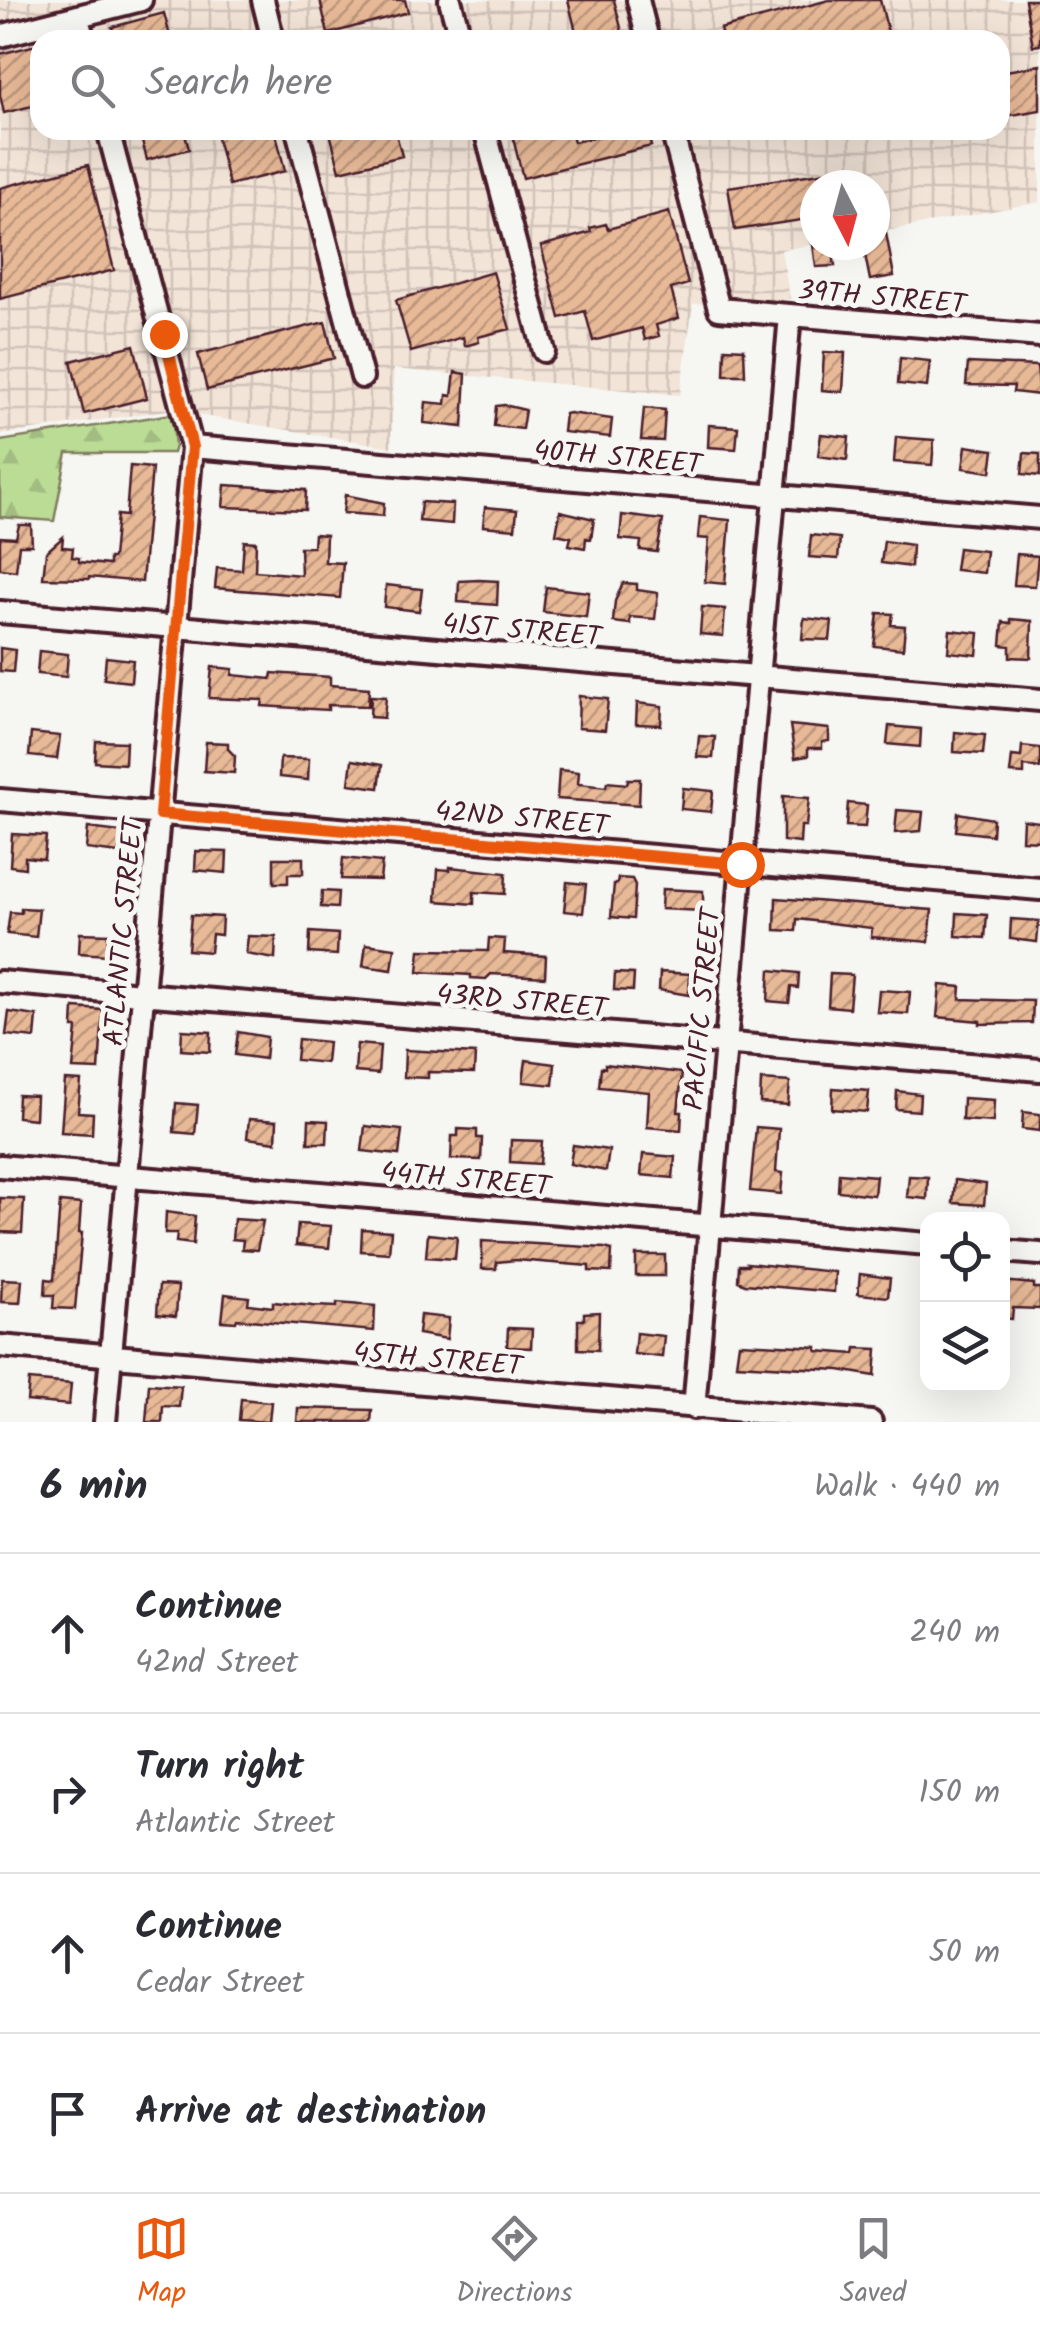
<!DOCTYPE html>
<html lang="en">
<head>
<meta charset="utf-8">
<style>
	:root { --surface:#fff; --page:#f2f2f3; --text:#2b2b33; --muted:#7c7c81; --line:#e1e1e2; --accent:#ea580c }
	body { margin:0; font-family:Kalam,sans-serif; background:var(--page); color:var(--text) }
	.controls { position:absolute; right:30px; bottom:30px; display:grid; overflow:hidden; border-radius:20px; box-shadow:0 10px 40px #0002 }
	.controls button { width:90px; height:90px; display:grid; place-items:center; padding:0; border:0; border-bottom:2px solid var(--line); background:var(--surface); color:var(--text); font:50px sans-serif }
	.compass { position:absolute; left:800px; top:170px; width:90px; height:90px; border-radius:50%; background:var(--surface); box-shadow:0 10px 40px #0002; rotate:174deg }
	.stop { position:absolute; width:30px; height:30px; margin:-22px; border:8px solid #ea580c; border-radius:50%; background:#fff }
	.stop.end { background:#ea580c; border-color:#fff; box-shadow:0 2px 10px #0008 }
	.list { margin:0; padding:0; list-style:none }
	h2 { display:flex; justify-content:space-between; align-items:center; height:130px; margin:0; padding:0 40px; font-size:42px }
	h2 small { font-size:32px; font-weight:400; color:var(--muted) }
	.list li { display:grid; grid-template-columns:65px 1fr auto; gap:30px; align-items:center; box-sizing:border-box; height:160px; padding:0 40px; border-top:2px solid var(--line) }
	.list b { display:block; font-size:38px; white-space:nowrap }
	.list p { margin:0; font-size:32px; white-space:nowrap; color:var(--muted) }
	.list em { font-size:32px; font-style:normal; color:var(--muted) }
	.icon { flex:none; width:55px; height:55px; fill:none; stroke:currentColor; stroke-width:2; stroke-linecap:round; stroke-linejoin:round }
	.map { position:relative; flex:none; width:1040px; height:1422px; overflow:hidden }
	.search { position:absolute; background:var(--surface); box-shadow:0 10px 40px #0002; left:30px; right:30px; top:30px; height:110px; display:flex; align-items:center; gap:25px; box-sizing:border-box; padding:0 35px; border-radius:30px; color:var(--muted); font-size:38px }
	.sheet { height:770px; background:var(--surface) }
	nav { display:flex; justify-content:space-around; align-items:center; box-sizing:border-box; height:140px; border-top:2px solid var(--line); background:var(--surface); font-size:28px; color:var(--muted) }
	nav a { display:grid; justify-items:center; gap:5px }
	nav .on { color:var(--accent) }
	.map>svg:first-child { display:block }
	.industrial { fill:url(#industrial-grid); fill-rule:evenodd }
	.forest { fill:url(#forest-firs); stroke:#827e60; stroke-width:2.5 }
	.building { fill:url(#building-hatch); stroke:#4a1f2b; stroke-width:2.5 }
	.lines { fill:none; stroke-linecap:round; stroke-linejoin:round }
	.minor-casing { stroke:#4a1f2b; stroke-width:28 }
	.minor { stroke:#f6f6f2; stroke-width:20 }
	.route { stroke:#ea580c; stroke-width:12 }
	.labels { text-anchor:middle; stroke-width:10; stroke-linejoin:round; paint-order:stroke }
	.street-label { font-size:28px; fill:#4a1f2b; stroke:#f6f6f2 }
</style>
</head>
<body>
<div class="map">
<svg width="1040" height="1422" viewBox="0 0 1040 1422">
	<defs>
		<pattern id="industrial-grid" width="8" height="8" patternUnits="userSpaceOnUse" patternTransform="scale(2.5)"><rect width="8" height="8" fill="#f2e4d7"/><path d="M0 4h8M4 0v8" fill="none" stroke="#d1c3b9"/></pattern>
		<pattern id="forest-firs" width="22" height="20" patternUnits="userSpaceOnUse" patternTransform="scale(2.5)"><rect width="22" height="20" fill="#bbdc95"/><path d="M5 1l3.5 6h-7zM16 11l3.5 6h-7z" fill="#a2bc81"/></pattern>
		<pattern id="building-hatch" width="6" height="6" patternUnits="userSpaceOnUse" patternTransform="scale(2.5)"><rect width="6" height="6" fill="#e7b997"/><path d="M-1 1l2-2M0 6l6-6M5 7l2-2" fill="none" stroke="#bd967b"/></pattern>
	</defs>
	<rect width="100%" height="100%" fill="#f6f6f2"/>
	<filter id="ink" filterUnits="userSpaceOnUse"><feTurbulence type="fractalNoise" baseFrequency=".01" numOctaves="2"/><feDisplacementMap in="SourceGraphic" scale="20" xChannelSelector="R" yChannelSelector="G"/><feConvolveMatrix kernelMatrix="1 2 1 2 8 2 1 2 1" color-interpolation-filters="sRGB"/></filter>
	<g filter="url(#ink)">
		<path class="industrial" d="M 0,0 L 1040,0 L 1040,202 L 875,233 L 875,185 L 815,185 L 815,244 L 781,250 L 790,299 L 693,304 L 680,395 L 394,369 L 391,447 L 168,410 L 0,435 ZM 40,40 L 1000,40 L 1000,130 L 40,130 Z"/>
		<path class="forest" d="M 172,414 L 175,446 L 173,453 L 67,453 L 54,521 L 0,517 L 0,441 Z"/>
		<path class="building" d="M 320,0 L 405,0 L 408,12 L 328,34 Z
			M 568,0 L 614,0 L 623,36 L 605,40 L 578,40 Z
			M 829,0 L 880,0 L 890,40 L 723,40 L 720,29 Z
			M 1025,0 L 1040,0 L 1040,45 L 1033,46 Z
			M 164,13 L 171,40 L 116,40 L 112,27 Z
			M 40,44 L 40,104 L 4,113 L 0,95 L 0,54 Z
			M 1040,65 L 1040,110 L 1000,117 L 1000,72 Z
			M 139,130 L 184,130 L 189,149 L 147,160 Z
			M 215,130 L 275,130 L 285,171 L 229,185 Z
			M 341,130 L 395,130 L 402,156 L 340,171 L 330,133 Z
			M 511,130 L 571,130 L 574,142 L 624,130 L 647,130 L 651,146 L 523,178 Z
			M 88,165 L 114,270 L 0,299 L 0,188 Z
			M 840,170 L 843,185 L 815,185 L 815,218 L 735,230 L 728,187 Z
			M 669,212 L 688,284 L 671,289 L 679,318 L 656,325 L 659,336 L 645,340 L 642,328 L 593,341 L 585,311 L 560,318 L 541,246 L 591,232 L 590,228 L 606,224 L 608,229 Z
			M 886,233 L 894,276 L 870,280 L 863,245 L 875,245 L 875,235 Z
			M 813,245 L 832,245 L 835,266 L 816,267 Z
			M 493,272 L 510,329 L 478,337 L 479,342 L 465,346 L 463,337 L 411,352 L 396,300 Z
			M 325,322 L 334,358 L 207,390 L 198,354 Z
			M 134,345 L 147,398 L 84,414 L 71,361 Z
			M 725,348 L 744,349 L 745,375 L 724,375 Z
			M 824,352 L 845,353 L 843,392 L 822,390 Z
			M 900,358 L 930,361 L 927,387 L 898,384 Z
			M 968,363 L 1037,366 L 1040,395 L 1013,392 L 1014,386 L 966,385 Z
			M 455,372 L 466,374 L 463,427 L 424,423 L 426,402 L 446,404 L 447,395 L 452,396 Z
			M 504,405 L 525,410 L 522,429 L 494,426 L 496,406 Z
			M 644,408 L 665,410 L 663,441 L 641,440 Z
			M 569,413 L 612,419 L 610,437 L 563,432 L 565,414 Z
			M 709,425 L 738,427 L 736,449 L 708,447 Z
			M 821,434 L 849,437 L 847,460 L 818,456 Z
			M 896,437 L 934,440 L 932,465 L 894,462 Z
			M 966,446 L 994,450 L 991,472 L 963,468 Z
			M 1024,453 L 1040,454 L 1040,476 L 1022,474 Z
			M 130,466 L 152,468 L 142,582 L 89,577 L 89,579 L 43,578 L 46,552 L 63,537 L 62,547 L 73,548 L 72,557 L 79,558 L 79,562 L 109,565 L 109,558 L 113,558 L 117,515 L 126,516 Z
			M 225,485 L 306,490 L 305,510 L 223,507 Z
			M 345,495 L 384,503 L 383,516 L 343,513 Z
			M 421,502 L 453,504 L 452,524 L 419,521 Z
			M 485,507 L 517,510 L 515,529 L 483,526 Z
			M 560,511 L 594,519 L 591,539 L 586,538 L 585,548 L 569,545 L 571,537 L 556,534 Z
			M 622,515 L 663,520 L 657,552 L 640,550 L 641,541 L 620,539 Z
			M 700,517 L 730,520 L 725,584 L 705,582 L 709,539 L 698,538 Z
			M 19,525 L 31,525 L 32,545 L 19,545 L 16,571 L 0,569 L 0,537 L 16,538 Z
			M 314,534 L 326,535 L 325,562 L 343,563 L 340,598 L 215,588 L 217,568 L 242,570 L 244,541 L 256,542 L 255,571 L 301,575 L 300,547 L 313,547 Z
			M 811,535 L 840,538 L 838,559 L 809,557 Z
			M 884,541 L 912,545 L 911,567 L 881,563 Z
			M 958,548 L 986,551 L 984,573 L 955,570 Z
			M 1017,554 L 1038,556 L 1035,586 L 1014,585 Z
			M 479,580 L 498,581 L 497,605 L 458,602 L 459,581 Z
			M 623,583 L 637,584 L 637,590 L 658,593 L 655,619 L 630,617 L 630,624 L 613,622 L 615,601 Z
			M 386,585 L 422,589 L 419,611 L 384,607 Z
			M 546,587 L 589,592 L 586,617 L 543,612 Z
			M 702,607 L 725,609 L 723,636 L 700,634 Z
			M 878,613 L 893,614 L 891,625 L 905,626 L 903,649 L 874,646 Z
			M 804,618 L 832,621 L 830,640 L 802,639 Z
			M 1011,619 L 1032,621 L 1031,658 L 1010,657 L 1010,646 L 1001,645 L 1003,622 L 1011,623 Z
			M 950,630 L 979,633 L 977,655 L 948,652 Z
			M 0,648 L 15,650 L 13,672 L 0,671 Z
			M 39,651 L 68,654 L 66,677 L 37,674 Z
			M 106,657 L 133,660 L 131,682 L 104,679 Z
			M 212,667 L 233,669 L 232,675 L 271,679 L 272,673 L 330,677 L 330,685 L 369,688 L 368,706 L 328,705 L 328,710 L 262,706 L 263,700 L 209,698 Z
			M 371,696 L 386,697 L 384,718 L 370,717 Z
			M 579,696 L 608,699 L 605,730 L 578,728 Z
			M 637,703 L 662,706 L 661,725 L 636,724 Z
			M 790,725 L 829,729 L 829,741 L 822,742 L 822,748 L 808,748 L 808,756 L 795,758 Z
			M 889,726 L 921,729 L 920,747 L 887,744 Z
			M 955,732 L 985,735 L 983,754 L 954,752 Z
			M 31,733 L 60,736 L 57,759 L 29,756 Z
			M 699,736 L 715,737 L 713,758 L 697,757 Z
			M 96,741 L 126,742 L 125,764 L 95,762 Z
			M 206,742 L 228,743 L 228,749 L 235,756 L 234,773 L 204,771 Z
			M 1022,746 L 1040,748 L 1040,768 L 1024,766 L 1024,774 L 1010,773 L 1012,756 L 1021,757 Z
			M 280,758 L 309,759 L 308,780 L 279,777 Z
			M 352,760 L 382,765 L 379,788 L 349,784 Z
			M 559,770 L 579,772 L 578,784 L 606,787 L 607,782 L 627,784 L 628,779 L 640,779 L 639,805 L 557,799 Z
			M 683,788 L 713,791 L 711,812 L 681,809 Z
			M 783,796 L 809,798 L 806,826 L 801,826 L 800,843 L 783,841 Z
			M 848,803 L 867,805 L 865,827 L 846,826 Z
			M 897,810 L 923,812 L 921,831 L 895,833 Z
			M 958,813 L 993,819 L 992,835 L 956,831 Z
			M 1023,820 L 1040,822 L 1040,841 L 1022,840 Z
			M 88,828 L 121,832 L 119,853 L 86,849 Z
			M 12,834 L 46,836 L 44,859 L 25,857 L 25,868 L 10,866 Z
			M 196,851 L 227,852 L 226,873 L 195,870 Z
			M 274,858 L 303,858 L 303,874 L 288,874 L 288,883 L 274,883 Z
			M 343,858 L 382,862 L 380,880 L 341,879 Z
			M 450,867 L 506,873 L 505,894 L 474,892 L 474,904 L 436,901 L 438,869 L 450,870 Z
			M 618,878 L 632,879 L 635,885 L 633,919 L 611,917 L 614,884 L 617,884 Z
			M 567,882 L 586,884 L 583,913 L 564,911 Z
			M 662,889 L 703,891 L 703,911 L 661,909 Z
			M 322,891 L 338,892 L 337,908 L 321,907 Z
			M 776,898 L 932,910 L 929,942 L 871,937 L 872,928 L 797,919 L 796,931 L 775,930 Z
			M 21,908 L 39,909 L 36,937 L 7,934 L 10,912 L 21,913 Z
			M 957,913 L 987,915 L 985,938 L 956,936 Z
			M 191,915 L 222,917 L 221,935 L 212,934 L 210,952 L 188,950 Z
			M 1011,919 L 1039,921 L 1037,942 L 1010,939 Z
			M 310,932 L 338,934 L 337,955 L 309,953 Z
			M 80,933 L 108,934 L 107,955 L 79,953 Z
			M 248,936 L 276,937 L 275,959 L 246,954 Z
			M 489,938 L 505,939 L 504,953 L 546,956 L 545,977 L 491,974 L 486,979 L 471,978 L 471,975 L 418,972 L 420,950 L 488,951 Z
			M 366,944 L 395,948 L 392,970 L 363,966 Z
			M 770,970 L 799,973 L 798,988 L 791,987 L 789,1003 L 768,1001 Z
			M 660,972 L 690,974 L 689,995 L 659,990 Z
			M 615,973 L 634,974 L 633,991 L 614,990 Z
			M 830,974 L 852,975 L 849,1008 L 828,1006 Z
			M 940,985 L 961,987 L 960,999 L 1033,1001 L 1032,1023 L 980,1024 L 980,1021 L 937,1017 Z
			M 879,990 L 910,992 L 908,1014 L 877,1012 Z
			M 74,1008 L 103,1010 L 99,1070 L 73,1069 L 77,1028 L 73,1028 Z
			M 9,1012 L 37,1016 L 35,1038 L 6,1035 Z
			M 182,1030 L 211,1032 L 210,1052 L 181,1050 Z
			M 238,1032 L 267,1037 L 265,1059 L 235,1055 Z
			M 298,1039 L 328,1042 L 326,1063 L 296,1060 Z
			M 357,1044 L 380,1046 L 378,1074 L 355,1072 Z
			M 405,1050 L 475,1054 L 474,1073 L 428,1072 L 428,1078 L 404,1077 Z
			M 526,1060 L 555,1064 L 553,1085 L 523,1082 Z
			M 605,1064 L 682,1073 L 678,1112 L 682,1112 L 681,1130 L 647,1127 L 649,1092 L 599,1087 L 601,1067 L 605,1068 Z
			M 65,1080 L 81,1081 L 78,1112 L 93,1113 L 92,1134 L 61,1132 Z
			M 761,1080 L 790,1082 L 788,1105 L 760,1103 Z
			M 833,1088 L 869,1091 L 867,1112 L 832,1109 Z
			M 897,1091 L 920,1094 L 919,1111 L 896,1109 Z
			M 18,1095 L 36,1096 L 35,1119 L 17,1117 Z
			M 963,1098 L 994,1100 L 993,1122 L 962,1120 Z
			M 176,1103 L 198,1105 L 195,1134 L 174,1132 Z
			M 1023,1112 L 1040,1114 L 1040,1131 L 1022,1129 Z
			M 249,1119 L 277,1121 L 276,1142 L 247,1138 Z
			M 309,1120 L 328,1121 L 327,1143 L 308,1143 Z
			M 365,1126 L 402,1130 L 399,1155 L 362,1151 Z
			M 756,1127 L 779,1129 L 776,1172 L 783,1173 L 781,1194 L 750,1191 Z
			M 458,1129 L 477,1130 L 477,1138 L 482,1138 L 481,1160 L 451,1159 L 452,1136 L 458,1136 Z
			M 511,1140 L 542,1141 L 540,1164 L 510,1162 Z
			M 573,1145 L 609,1150 L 606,1171 L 570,1164 Z
			M 643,1154 L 675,1157 L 673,1178 L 641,1175 Z
			M 839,1173 L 876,1176 L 874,1195 L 838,1191 Z
			M 909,1176 L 928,1177 L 927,1199 L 907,1197 Z
			M 955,1180 L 986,1184 L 984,1205 L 953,1203 Z
			M 0,1198 L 24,1199 L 22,1233 L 1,1232 Z
			M 60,1202 L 81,1204 L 79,1233 L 82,1233 L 75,1309 L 53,1308 L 54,1295 L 45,1295 L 46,1279 L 54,1280 Z
			M 166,1212 L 195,1216 L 193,1244 L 176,1242 L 177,1233 L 165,1233 Z
			M 234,1219 L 263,1221 L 257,1250 L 242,1249 L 243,1240 L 232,1239 Z
			M 298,1224 L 331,1226 L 329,1248 L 296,1245 Z
			M 362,1229 L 391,1231 L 389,1253 L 361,1251 Z
			M 428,1234 L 457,1237 L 455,1259 L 426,1257 Z
			M 482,1241 L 605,1248 L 612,1250 L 611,1272 L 589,1271 L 589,1266 L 516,1260 L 497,1262 L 496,1269 L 482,1269 Z
			M 636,1255 L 665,1255 L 665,1276 L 636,1276 Z
			M 747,1263 L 835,1272 L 834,1292 L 745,1284 L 738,1281 L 739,1265 L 748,1265 Z
			M 860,1274 L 890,1278 L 888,1297 L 858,1294 Z
			M 2,1279 L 22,1280 L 20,1303 L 1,1302 Z
			M 1002,1281 L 1034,1284 L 1034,1288 L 1040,1288 L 1040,1309 L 1013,1308 L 1012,1319 L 1002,1318 Z
			M 159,1285 L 178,1286 L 176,1316 L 157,1314 Z
			M 225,1294 L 249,1297 L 248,1304 L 273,1307 L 273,1302 L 313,1306 L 337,1307 L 337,1303 L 375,1306 L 374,1331 L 237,1319 L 236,1322 L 222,1321 Z
			M 599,1312 L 598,1350 L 578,1349 L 578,1320 L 584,1320 L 584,1313 Z
			M 420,1315 L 449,1318 L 447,1339 L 418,1334 Z
			M 508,1328 L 532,1329 L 531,1348 L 507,1347 Z
			M 636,1333 L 664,1336 L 662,1357 L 634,1354 Z
			M 739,1343 L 817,1347 L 817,1351 L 855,1354 L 856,1348 L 877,1349 L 875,1376 L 839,1370 L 736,1364 Z
			M 29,1380 L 71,1384 L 69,1405 L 27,1401 Z
			M 149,1384 L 181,1386 L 179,1407 L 163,1406 L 162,1422 L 146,1422 Z
			M 241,1399 L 271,1402 L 269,1422 L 239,1420 Z
			M 298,1408 L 372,1410 L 371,1422 L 297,1422 Z"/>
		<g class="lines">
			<defs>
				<path id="minor" d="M 263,0 L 273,40
					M 450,0 L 461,40
					M 638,0 L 648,40
					M 77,16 L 84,40
					M 0,36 L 141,0
					M 297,130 L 362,377
					M 485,130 L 544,351
					M 672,130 L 719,309 L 1040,336
					M 192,447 L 1040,518
					M 0,612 L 1040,700
					M 0,800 L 1040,889
					M 0,982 L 1040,1070
					M 0,1166 L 928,1244
					M 1002,1251 L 1040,1254
					M 0,1346 L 871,1422
					M 694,1408 L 790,315
					M 105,1422 L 192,447 L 108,130"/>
			</defs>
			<use href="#minor" class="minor-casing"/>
			<use href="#minor" class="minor"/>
		</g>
	</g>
	<g class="lines" filter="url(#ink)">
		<path class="route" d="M 164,334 L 192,447 L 160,814 L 741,864"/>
	</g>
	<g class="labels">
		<g class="street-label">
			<text transform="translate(882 296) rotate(5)" y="10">39TH STREET</text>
			<text transform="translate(618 456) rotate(5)" y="10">40TH STREET</text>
			<text transform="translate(522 629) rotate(5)" y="10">41ST STREET</text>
			<text transform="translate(522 817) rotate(5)" y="10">42ND STREET</text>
			<text transform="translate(122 932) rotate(-85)" y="10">ATLANTIC STREET</text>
			<text transform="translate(522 1000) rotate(5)" y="10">43RD STREET</text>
			<text transform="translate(701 1009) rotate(-85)" y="10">PACIFIC STREET</text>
			<text transform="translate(466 1178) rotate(5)" y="10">44TH STREET</text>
			<text transform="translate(438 1358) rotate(5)" y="10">45TH STREET</text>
		</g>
	</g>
</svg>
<div class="controls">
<button><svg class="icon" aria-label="locate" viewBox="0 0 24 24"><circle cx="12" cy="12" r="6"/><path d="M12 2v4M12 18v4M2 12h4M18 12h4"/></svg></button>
<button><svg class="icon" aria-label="layers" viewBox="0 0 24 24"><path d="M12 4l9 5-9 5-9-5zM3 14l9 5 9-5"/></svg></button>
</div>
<svg class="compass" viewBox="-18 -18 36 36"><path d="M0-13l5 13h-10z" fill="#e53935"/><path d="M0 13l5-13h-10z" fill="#7c7c81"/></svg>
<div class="stop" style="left:741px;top:864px"></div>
<div class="stop end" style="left:164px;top:334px"></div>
<div class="search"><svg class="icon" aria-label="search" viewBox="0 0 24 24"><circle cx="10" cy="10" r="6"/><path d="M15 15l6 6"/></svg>Search here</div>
</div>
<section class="sheet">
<h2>6 min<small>Walk · 440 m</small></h2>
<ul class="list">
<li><svg class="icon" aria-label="ahead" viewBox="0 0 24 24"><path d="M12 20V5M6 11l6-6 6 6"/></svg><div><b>Continue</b><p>42nd Street</p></div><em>240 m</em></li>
<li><svg class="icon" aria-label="right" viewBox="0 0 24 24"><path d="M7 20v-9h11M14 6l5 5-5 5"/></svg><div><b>Turn right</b><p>Atlantic Street</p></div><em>150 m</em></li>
<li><svg class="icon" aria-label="ahead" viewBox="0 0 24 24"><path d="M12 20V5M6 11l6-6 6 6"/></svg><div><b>Continue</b><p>Cedar Street</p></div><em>50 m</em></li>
<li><svg class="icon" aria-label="arrive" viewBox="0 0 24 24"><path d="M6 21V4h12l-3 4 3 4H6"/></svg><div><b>Arrive at destination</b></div></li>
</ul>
</section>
<nav>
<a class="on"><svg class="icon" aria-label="map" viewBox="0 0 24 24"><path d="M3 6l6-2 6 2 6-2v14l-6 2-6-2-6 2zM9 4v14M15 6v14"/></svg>Map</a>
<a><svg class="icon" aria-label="directions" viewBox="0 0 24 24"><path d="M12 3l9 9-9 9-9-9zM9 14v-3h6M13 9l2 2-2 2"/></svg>Directions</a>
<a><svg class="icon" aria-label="saved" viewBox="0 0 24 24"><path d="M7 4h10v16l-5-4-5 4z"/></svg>Saved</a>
</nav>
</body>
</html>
